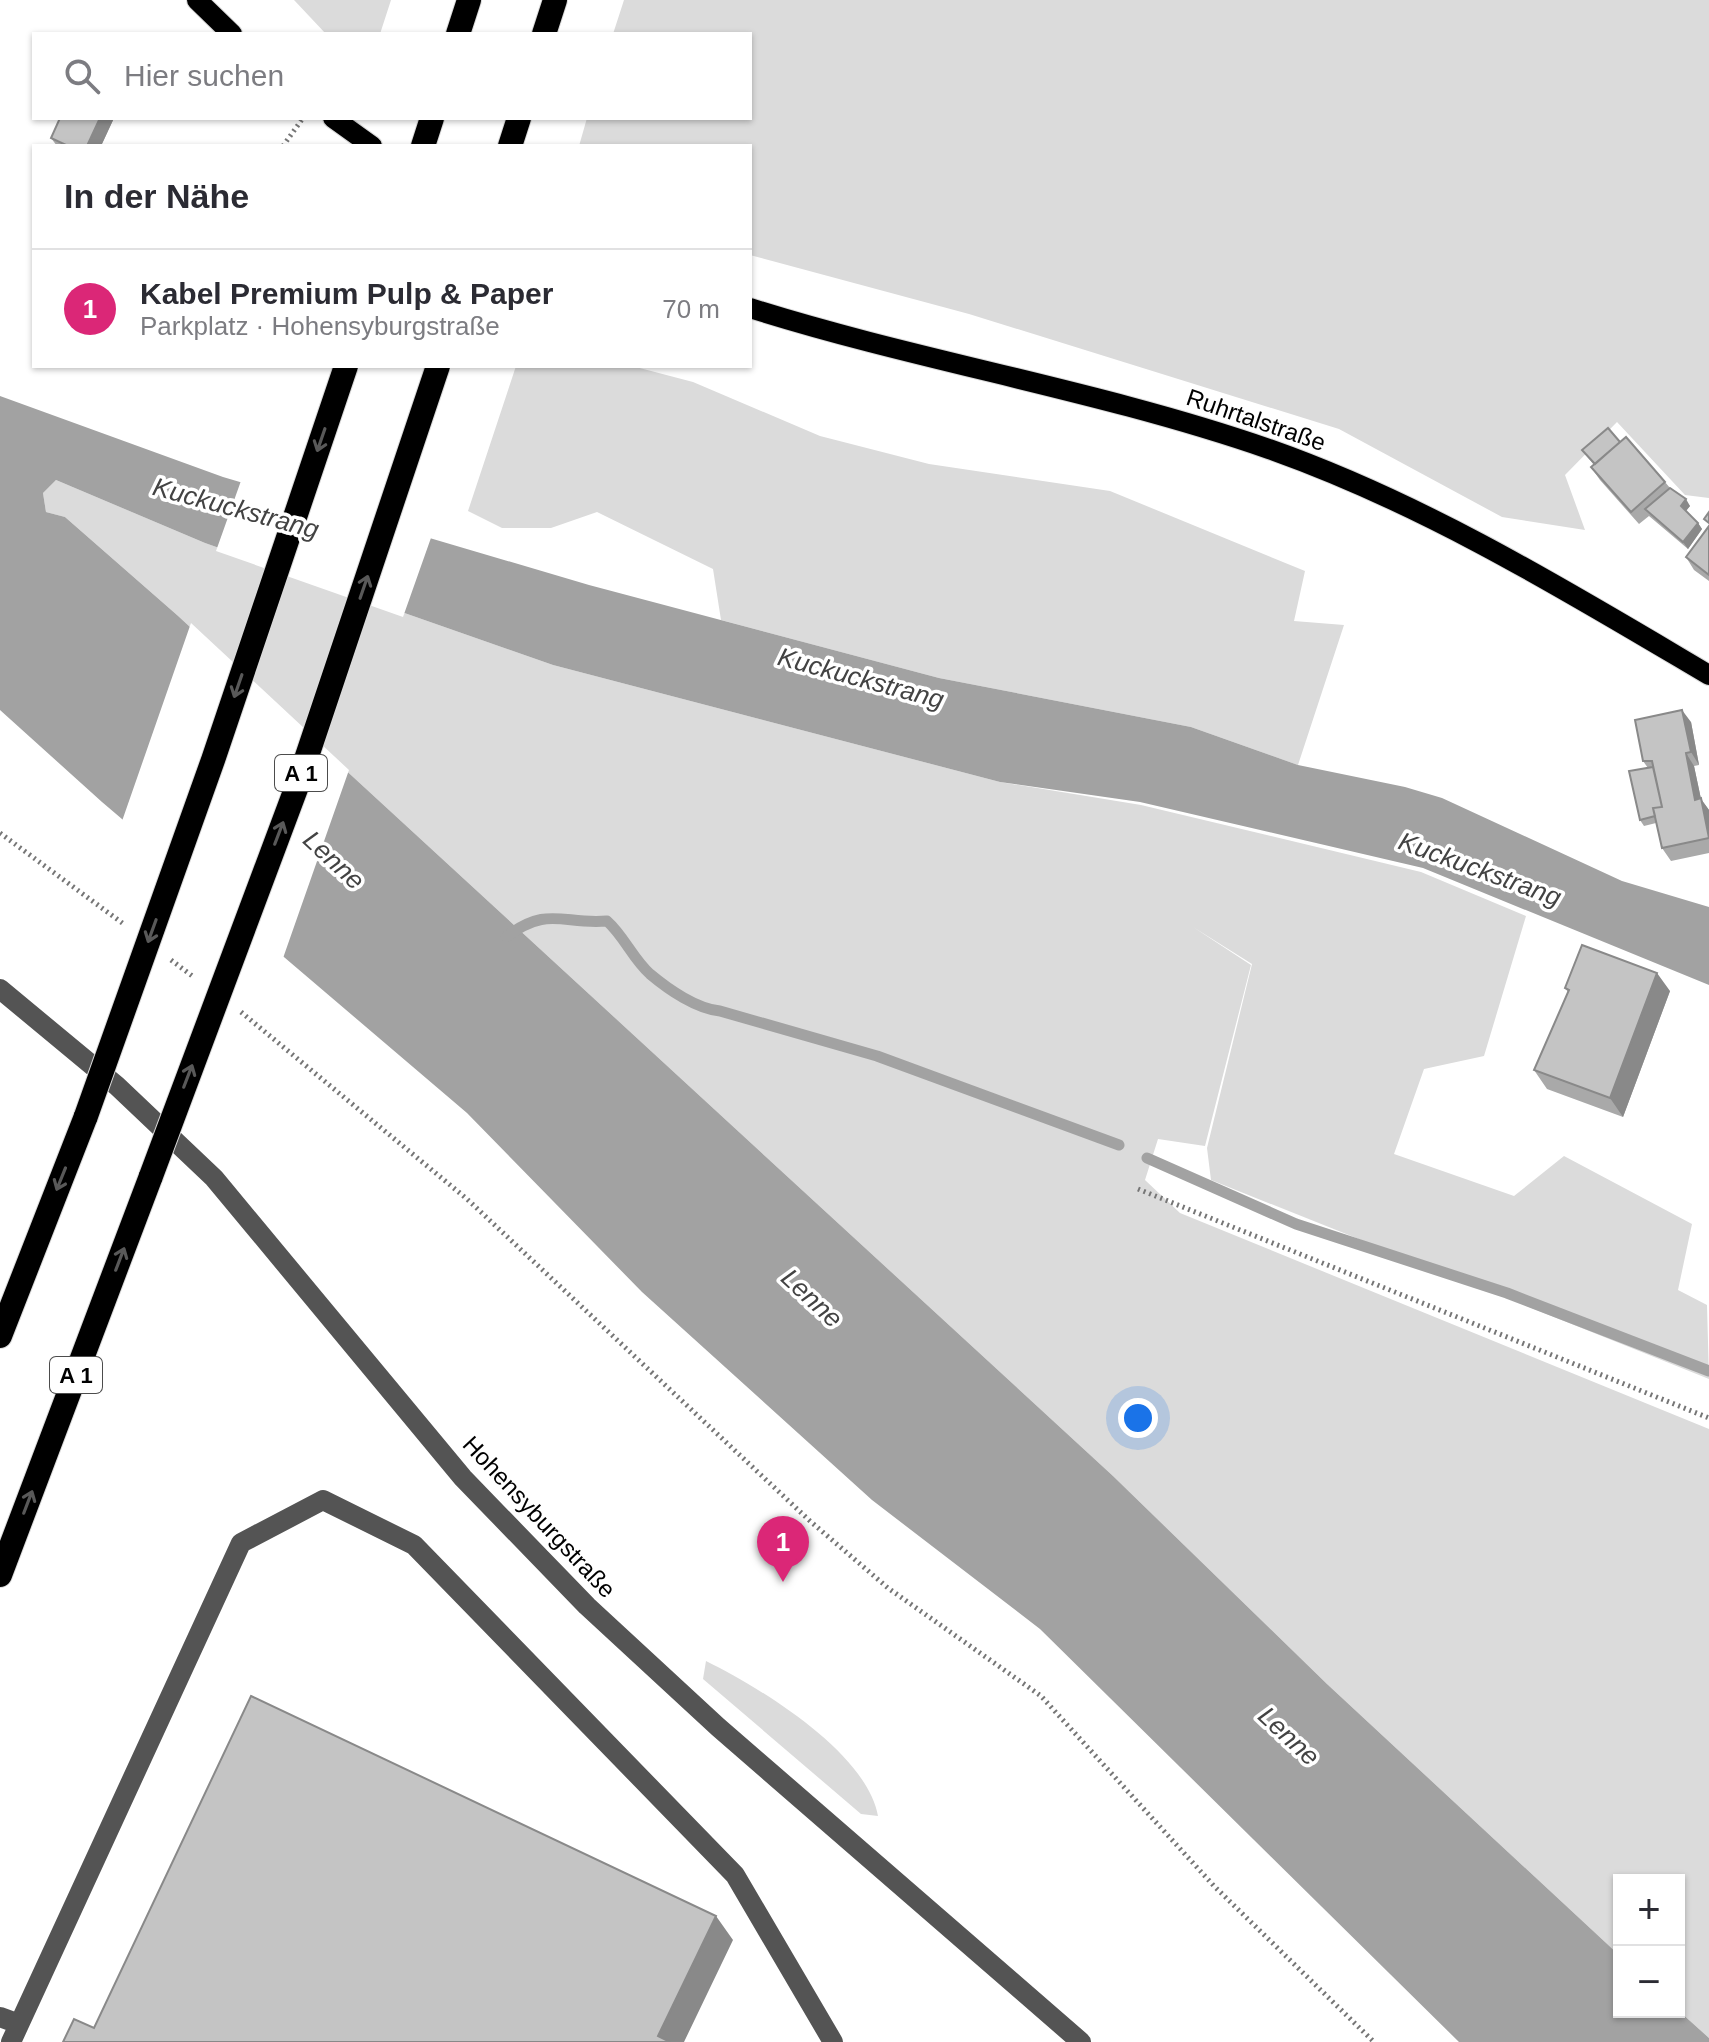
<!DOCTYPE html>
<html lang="de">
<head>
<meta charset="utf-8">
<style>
	:root { --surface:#fff; --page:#f2f2f3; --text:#2b2b33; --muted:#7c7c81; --line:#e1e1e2; --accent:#db2777 }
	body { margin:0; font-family:Arial,sans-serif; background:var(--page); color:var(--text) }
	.controls { position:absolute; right:24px; bottom:24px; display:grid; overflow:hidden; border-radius:0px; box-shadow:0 2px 6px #0004 }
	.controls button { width:72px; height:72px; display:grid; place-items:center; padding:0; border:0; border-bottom:2px solid var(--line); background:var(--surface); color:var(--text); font:40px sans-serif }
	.you { position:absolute; left:1138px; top:1418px; width:28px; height:28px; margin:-20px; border:6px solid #fff; border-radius:50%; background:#1a73e8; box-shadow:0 0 0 12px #1a73e833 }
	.badge { display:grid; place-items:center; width:52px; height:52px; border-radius:50%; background:var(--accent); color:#fff; font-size:26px; font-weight:700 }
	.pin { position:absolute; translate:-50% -66px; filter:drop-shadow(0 2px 4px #0008) }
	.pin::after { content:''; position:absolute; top:42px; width:28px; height:24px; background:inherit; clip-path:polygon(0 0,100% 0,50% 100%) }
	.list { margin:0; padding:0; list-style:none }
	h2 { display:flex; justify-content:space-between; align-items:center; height:104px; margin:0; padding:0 32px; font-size:34px }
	h2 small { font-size:26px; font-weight:400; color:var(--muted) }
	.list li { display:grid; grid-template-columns:52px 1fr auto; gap:24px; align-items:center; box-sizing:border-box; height:120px; padding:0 32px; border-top:2px solid var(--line) }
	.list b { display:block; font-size:30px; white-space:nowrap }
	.list p { margin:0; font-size:26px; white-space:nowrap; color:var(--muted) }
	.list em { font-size:26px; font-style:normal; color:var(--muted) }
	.icon { flex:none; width:44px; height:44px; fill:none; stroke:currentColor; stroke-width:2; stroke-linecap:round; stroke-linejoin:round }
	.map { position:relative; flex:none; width:1709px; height:2042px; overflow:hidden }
	.search { position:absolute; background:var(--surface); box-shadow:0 2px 6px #0004; left:32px; top:32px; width:720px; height:88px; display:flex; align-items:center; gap:20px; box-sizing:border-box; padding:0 28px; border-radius:0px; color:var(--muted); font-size:30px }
	.panel { position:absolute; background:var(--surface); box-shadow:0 2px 6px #0004; left:32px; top:144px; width:720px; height:224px; border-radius:0px }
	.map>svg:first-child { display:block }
	.green { fill:#dbdbdb }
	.water { fill:#a2a2a2 }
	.pier { fill:#fff }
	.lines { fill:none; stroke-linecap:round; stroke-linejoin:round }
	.stream { stroke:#a2a2a2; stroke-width:11 }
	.major-casing { stroke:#dbdbdb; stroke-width:22 }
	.highway-casing { stroke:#dbdbdb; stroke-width:26 }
	.path { stroke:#767676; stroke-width:5; stroke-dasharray:2 4; stroke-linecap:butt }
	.minor { stroke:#545454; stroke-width:20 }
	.major { stroke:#000; stroke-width:20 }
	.highway { stroke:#000; stroke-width:24 }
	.highway-bridge-casing { stroke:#dbdbdb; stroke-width:26; stroke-linecap:butt }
	.highway-bridge { stroke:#000; stroke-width:24 }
	.wall { fill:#a9a9a9 }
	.shaded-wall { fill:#898989 }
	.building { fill:#c4c4c4; stroke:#898989; stroke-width:2 }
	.oneway { stroke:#595959 }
	.labels { text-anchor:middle; stroke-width:7; stroke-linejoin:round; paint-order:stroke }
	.shield { fill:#fff; stroke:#4c4c4c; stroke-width:2 }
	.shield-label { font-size:22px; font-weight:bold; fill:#000 }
	.street-label { font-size:24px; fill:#000; stroke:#fff }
	.water-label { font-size:26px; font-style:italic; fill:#434343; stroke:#fff }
</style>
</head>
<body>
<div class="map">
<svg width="1709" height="2042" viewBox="0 0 1709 2042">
	<rect width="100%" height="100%" fill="#fff"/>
	<path class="green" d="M 294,0 L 391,0 L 380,34 L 326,34 Z
		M 624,0 L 1709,0 L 1709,498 L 1685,495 L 1617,422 L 1565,475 L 1585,530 L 1502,517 L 1339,429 L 969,314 L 750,255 L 750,146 L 579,146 L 587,118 L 750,118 L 750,34 L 613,34 Z
		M 516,366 L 632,366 L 693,382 L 820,436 L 929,464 L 1110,491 L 1305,571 L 1294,621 L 1344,625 L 1298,765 L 1191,727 L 939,678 L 721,620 L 713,569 L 597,512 L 551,528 L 502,528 L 468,511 Z
		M 56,480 L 205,543 L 553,665 L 1000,782 L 1141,805 L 1421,872 L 1526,916 L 1484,1056 L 1424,1069 L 1394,1154 L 1514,1196 L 1564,1156 L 1692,1224 L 1678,1290 L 1707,1305 L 1709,1379 L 1211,1180 L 1207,1148 L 1252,964 L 1193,927 L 1251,965 L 1205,1146 L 1158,1139 L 1145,1180 L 1180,1213 L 1709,1429 L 1709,2038 L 1679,2011 L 1679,1880 L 1619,1880 L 1619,1955 L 1327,1684 L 1113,1476 L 177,615 L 65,517 L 46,512 L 43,493 Z
		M 706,1661 C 761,1688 867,1753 878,1816 L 861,1814 L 703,1679 Z"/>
	<path class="water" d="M 0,396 L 223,477 L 589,585 L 939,678 L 1191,727 L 1298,765 L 1405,787 L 1442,798 L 1622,881 L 1709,907 L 1709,985 L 1423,868 L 1140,802 L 1000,782 L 553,665 L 205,543 L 56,480 L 43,493 L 46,512 L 65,517 L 177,615 L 1113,1476 L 1327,1684 L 1619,1955 L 1619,2012 L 1679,2011 L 1709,2038 L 1709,2042 L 1459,2042 L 1040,1629 L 872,1500 L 642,1292 L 467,1113 L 102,802 L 0,710 Z"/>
	<path class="pier" d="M 242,478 L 432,535 L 403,617 L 216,551 Z
		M 191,623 L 349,770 L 282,961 L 121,824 Z"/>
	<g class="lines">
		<path class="stream" d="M 506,937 C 548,905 563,925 607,921 C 624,936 633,959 650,974 C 669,990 697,1009 720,1011 L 877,1056 L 1119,1145
			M 1147,1158 L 1296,1224 L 1507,1293 L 1709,1371"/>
		<defs>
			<path id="major" d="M 197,0 L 232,34
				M 333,118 L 372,146
				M 750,308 C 921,362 1099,390 1269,449 C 1425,504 1567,591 1709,675"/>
			<path id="highway" d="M 458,34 L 469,0
				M 544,34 L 555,0
				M 423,146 L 432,118
				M 510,146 L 519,118
				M 0,1336 L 86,1116
				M 0,1575 L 151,1176"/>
		</defs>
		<use href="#major" class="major-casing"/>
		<use href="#highway" class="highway-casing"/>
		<path class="path" d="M 283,146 L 303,118
			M 0,833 L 125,925
			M 171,960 L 195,978
			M 241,1012 L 467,1199 L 810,1521 L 888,1588 L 1041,1696 L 1214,1886 L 1374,2042
			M 1138,1189 L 1709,1418"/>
		<path class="minor" d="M 0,989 L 117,1086 L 214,1178 L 463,1478 L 587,1606 L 718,1727 L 1081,2042
			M 0,2017 L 19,2024
			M 11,2042 L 241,1543 L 323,1500 L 414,1545 L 735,1875 L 833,2042"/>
		<use href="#major" class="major"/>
		<use href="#highway" class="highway"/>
		<defs>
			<path id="highway-bridge" d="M 86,1116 L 213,760 L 346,366
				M 151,1176 L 297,786 L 438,366"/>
		</defs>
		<use href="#highway-bridge" class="highway-bridge-casing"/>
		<use href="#highway-bridge" class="highway-bridge"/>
	</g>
	<path class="wall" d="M 114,118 L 101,146 L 57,146 L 51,138 Z
		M 1620,442 L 1665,482 L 1670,488 L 1690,506 L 1686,511 L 1698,523 L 1702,529 L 1688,549 L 1649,516 L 1639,524 L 1600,480 L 1591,467 L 1594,465 L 1582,450 Z
		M 1709,526 L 1709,581 L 1694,570 L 1686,557 Z
		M 1691,722 L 1699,765 L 1694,766 L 1701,799 L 1709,810 L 1709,853 L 1671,861 L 1662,848 L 1656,823 L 1644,826 L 1640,820 L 1648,768 L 1643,761 Z
		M 1565,988 L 1670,991 L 1623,1117 L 1547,1089 L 1534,1070 L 1568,992 Z"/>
	<path class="shaded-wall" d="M 100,118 L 114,118 L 101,146 L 87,146 Z
		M 1686,499 L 1690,506 L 1685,512 L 1681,506 Z
		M 1698,523 L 1702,529 L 1688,549 L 1683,542 Z
		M 1682,710 L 1691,722 L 1699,765 L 1691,752 Z
		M 1686,753 L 1694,766 L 1701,799 L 1709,810 L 1709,837 L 1695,800 Z
		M 1657,973 L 1670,991 L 1623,1117 L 1610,1098 Z
		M 716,1916 L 733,1940 L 684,2042 L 662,2042 L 658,2036 Z"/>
	<path class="building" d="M 60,118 L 100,118 L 87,146 L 68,146 L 51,138 Z
		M 1608,428 L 1620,442 L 1595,464 L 1582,450 Z
		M 1626,437 L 1665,482 L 1631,512 L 1591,467 Z
		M 1670,488 L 1686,499 L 1681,506 L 1698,523 L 1683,542 L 1645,509 Z
		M 1709,512 L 1709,523 L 1704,519 Z
		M 1709,526 L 1709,575 L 1686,557 Z
		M 1682,710 L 1691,752 L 1686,753 L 1695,800 L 1701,798 L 1709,838 L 1662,848 L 1653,808 L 1662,807 L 1652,761 L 1643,761 L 1635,720 Z
		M 1653,767 L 1662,807 L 1653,808 L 1655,816 L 1640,820 L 1629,771 Z
		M 1582,945 L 1657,973 L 1610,1098 L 1534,1070 L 1569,990 L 1565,988 Z
		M 251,1696 L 716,1916 L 658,2036 L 670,2042 L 63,2042 L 74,2019 L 94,2028 Z"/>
	<defs><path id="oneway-shaft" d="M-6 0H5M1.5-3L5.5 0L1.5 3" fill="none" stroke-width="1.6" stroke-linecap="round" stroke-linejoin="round" transform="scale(2)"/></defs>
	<g class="oneway">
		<use href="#oneway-shaft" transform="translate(321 440) rotate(109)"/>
		<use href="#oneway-shaft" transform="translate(364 587) rotate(-71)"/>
		<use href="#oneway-shaft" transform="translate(238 686) rotate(109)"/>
		<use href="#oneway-shaft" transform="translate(279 833) rotate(-69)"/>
		<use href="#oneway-shaft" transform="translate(152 931) rotate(110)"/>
		<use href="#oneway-shaft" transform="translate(188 1076) rotate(-69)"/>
		<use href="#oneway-shaft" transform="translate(61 1179) rotate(112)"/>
		<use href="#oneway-shaft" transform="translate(120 1259) rotate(-69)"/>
		<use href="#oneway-shaft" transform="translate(28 1502) rotate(-69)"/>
	</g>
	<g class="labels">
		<g class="shield">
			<rect x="275" y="755" width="52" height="36" rx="6"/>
			<rect x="50" y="1357" width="52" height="36" rx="6"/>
		</g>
		<g class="shield-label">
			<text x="301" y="781">A 1</text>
			<text x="76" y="1383">A 1</text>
		</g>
		<g class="street-label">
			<text transform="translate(1256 420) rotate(19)" y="8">Ruhrtalstraße</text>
			<text transform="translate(539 1517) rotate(47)" y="8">Hohensyburgstraße</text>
		</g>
		<g class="water-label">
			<text transform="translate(236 508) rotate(15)" y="9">Kuckuckstrang</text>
			<text transform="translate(861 678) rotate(15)" y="9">Kuckuckstrang</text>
			<text transform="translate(334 860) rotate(43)" y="9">Lenne</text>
			<text transform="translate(1480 869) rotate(20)" y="9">Kuckuckstrang</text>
			<text transform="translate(812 1298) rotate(43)" y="9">Lenne</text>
			<text transform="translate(1289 1736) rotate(43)" y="9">Lenne</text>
		</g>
	</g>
</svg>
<div class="controls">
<button>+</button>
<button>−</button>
</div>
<div class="you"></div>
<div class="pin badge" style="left:783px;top:1582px">1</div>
<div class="search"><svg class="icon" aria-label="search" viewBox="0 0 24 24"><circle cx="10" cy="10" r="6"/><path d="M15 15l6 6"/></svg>Hier suchen</div>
<section class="panel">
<h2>In der Nähe<small></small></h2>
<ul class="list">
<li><span class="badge">1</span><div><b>Kabel Premium Pulp &amp; Paper</b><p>Parkplatz · Hohensyburgstraße</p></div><em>70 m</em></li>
</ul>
</section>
</div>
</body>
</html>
